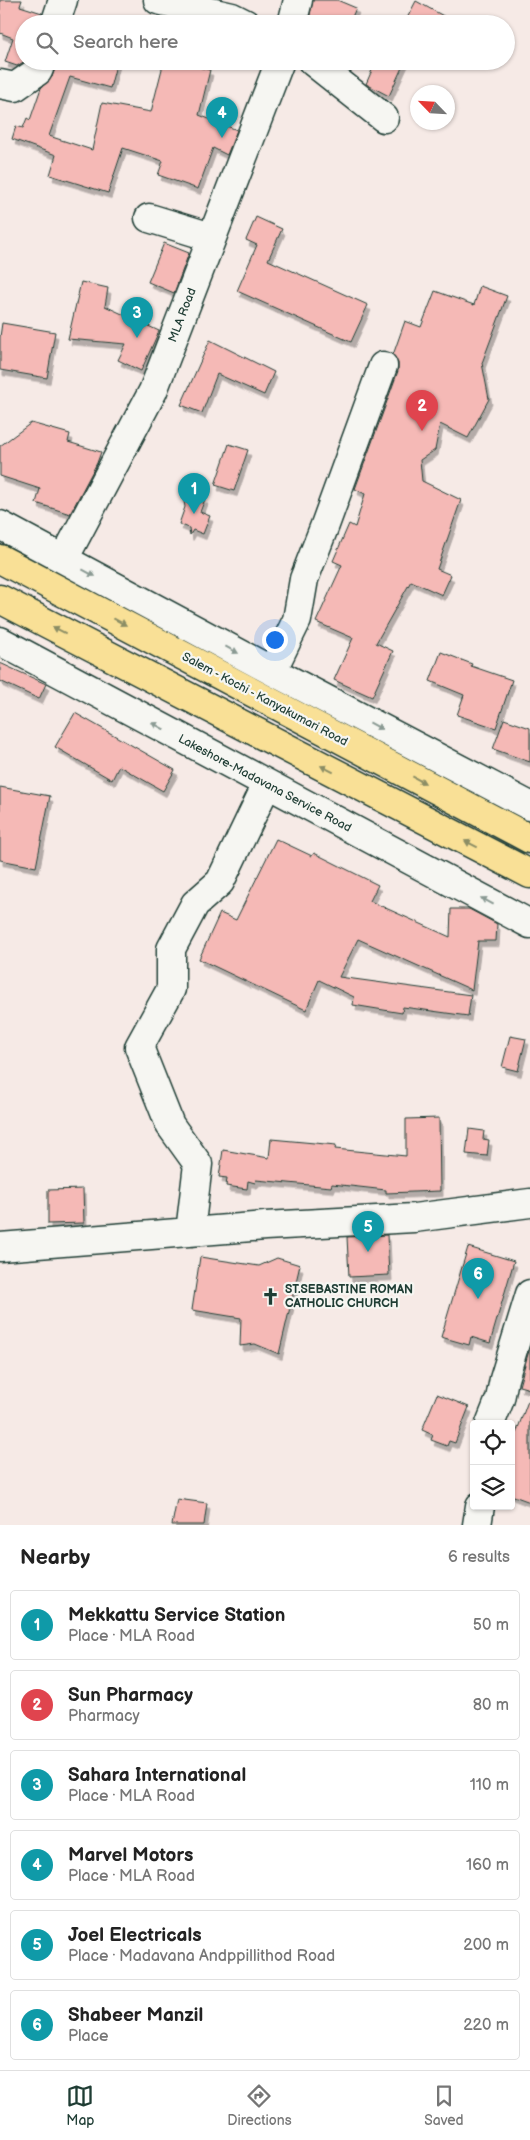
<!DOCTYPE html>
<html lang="en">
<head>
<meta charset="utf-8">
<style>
	:root { --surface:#fff; --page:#f2f2f2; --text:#222; --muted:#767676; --line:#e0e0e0; --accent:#1f3d34 }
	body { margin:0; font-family:"Balsamiq Sans",sans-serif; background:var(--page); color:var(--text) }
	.controls { position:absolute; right:15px; bottom:15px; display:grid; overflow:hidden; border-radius:5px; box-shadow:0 1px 4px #0004 }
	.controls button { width:45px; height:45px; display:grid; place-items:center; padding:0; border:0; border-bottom:1px solid var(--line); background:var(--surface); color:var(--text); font:25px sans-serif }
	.compass { position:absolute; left:410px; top:85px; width:45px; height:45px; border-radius:50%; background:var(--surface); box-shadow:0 1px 4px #0004; rotate:295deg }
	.you { position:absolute; left:274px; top:639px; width:18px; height:18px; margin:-12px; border:4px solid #fff; border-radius:50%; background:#1a73e8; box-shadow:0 0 0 8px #1a73e833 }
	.badge { display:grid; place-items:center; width:32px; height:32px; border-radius:50%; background:var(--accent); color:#fff; font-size:16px; font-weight:700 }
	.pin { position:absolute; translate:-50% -41px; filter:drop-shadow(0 1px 2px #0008) }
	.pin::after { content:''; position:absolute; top:26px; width:18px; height:15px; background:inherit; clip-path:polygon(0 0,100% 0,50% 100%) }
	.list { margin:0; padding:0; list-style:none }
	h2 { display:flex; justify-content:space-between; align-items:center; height:65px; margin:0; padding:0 20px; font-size:21px }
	h2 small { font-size:16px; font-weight:400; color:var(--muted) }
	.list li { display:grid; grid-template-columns:32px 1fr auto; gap:15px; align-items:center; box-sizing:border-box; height:70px; margin:0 10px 10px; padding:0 10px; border:1px solid var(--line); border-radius:5px }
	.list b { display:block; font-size:19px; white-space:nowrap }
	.list p { margin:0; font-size:16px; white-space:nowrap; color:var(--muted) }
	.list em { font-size:16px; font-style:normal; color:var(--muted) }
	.icon { flex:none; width:28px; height:28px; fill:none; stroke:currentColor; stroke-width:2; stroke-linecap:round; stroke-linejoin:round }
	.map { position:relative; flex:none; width:530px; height:1525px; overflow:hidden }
	.search { position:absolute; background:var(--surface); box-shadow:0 1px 4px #0004; left:15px; right:15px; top:15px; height:55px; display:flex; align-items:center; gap:12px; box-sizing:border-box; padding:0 18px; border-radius:28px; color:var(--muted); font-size:19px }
	.sheet { height:545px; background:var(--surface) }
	nav { display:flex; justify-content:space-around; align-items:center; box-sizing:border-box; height:70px; border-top:1px solid var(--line); background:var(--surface); font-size:14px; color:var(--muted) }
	nav a { display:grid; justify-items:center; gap:2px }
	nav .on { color:var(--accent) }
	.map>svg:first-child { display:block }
	.building { fill:#f5b9b6; stroke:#1f3d34; filter:url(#shadow) }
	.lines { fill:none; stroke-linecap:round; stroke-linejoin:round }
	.minor-casing { stroke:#1f3d34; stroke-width:31 }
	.highway-casing { stroke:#1f3d34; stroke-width:31 }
	.minor { stroke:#f6f6f2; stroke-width:28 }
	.highway { stroke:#f9e096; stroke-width:28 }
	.oneway { fill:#8a9a93 }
	.oneway2 { fill:#8c8e65 }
	.labels { text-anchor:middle; stroke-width:4.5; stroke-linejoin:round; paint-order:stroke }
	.street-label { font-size:12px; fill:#1f3d34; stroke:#f6f6f2 }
	.poi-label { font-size:12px; font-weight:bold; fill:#1f3d34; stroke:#f6f6f2; text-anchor:start }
</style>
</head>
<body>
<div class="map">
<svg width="530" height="1525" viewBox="0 0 530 1525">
	<defs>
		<filter id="shadow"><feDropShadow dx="3" dy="5.5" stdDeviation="0" flood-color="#0004"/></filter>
	</defs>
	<rect width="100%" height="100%" fill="#f6eae6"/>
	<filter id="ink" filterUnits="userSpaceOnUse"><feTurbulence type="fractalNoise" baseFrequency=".02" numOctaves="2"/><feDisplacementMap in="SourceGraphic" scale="10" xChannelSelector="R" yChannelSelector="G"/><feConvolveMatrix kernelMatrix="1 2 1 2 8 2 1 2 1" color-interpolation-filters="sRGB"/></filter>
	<g filter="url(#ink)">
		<path class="building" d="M 0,0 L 22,0 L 20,6 L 42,13 L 40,24 L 24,24 L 25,61 L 17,66 L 5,62 L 13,38 L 0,33 Z
			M 313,0 L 337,0 L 356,8 L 349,24 L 308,24 Z
			M 416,1 L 458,24 L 404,24 Z
			M 57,61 L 117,61 L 110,88 L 70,77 L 49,136 L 92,150 L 102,103 L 151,112 L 164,61 L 175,61 L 210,70 L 199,115 L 237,130 L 227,155 L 213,148 L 198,189 L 158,175 L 163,161 L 123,148 L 108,193 L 50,175 L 56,155 L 12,139 L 16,126 L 23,128 L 27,118 L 30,120 L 41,88 L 52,77 Z
			M 376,61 L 405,61 L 389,96 L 366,84 Z
			M 256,217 L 282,229 L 268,260 L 368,305 L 351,342 L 237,291 L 257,245 L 246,240 Z
			M 164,243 L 189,253 L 174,293 L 148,282 Z
			M 81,282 L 108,288 L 105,306 L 159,331 L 141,371 L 118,360 L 126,344 L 68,339 Z
			M 480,286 L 507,296 L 482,363 L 489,399 L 468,438 L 440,424 L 435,450 L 420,460 L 422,481 L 461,500 L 437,569 L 451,575 L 442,595 L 411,581 L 376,643 L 393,651 L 372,697 L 334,680 L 353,638 L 316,622 L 342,565 L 333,561 L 349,524 L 355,527 L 365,494 L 355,489 L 398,371 L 398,363 L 393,355 L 405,321 L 421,327 L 435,291 L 474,305 Z
			M 2,323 L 55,332 L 47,378 L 0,370 L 0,337 Z
			M 210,340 L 274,372 L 264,395 L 217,374 L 202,413 L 181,405 Z
			M 31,423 L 70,434 L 68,442 L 101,452 L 97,463 L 70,514 L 36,503 L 40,489 L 0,476 L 0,446 Z
			M 229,444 L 248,450 L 234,491 L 215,485 Z
			M 182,490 L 205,499 L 200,512 L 210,516 L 203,534 L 193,530 L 190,535 L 189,528 L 179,524 L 185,507 Z
			M 441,652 L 472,664 L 471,666 L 512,680 L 496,728 L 457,715 L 464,695 L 430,681 Z
			M 0,663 L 46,684 L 39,699 L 0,681 Z
			M 75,713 L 175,770 L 163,791 L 119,766 L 112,780 L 55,747 Z
			M 504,719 L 530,728 L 530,762 L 493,749 Z
			M 0,787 L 50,796 L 36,867 L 0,860 Z
			M 276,839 L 312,856 L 314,853 L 378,885 L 370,901 L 450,937 L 451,909 L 469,909 L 497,924 L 496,941 L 478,941 L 472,990 L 358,939 L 339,977 L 471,995 L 468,1016 L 403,1007 L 402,1013 L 353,1005 L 354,997 L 319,980 L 306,1010 L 199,959 L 220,913 L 236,920 Z
			M 510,1036 L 526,1039 L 518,1071 L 502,1067 Z
			M 439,1118 L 440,1191 L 386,1193 L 386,1190 L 332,1184 L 331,1187 L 256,1180 L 255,1183 L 248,1181 L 247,1189 L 226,1186 L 227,1178 L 219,1177 L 223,1150 L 269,1158 L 271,1139 L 336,1145 L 335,1149 L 406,1156 L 406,1119 Z
			M 469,1129 L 484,1131 L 483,1139 L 489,1140 L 487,1156 L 466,1154 Z
			M 83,1189 L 84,1223 L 48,1224 L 48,1190 Z
			M 387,1235 L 389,1275 L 349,1277 L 347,1237 Z
			M 468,1247 L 514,1261 L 490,1343 L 471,1337 L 469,1345 L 441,1337 Z
			M 200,1257 L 259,1266 L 277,1258 L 300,1265 L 279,1354 L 255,1344 L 240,1346 L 241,1318 L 192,1310 Z
			M 530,1347 L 530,1389 L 519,1386 Z
			M 437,1394 L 469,1407 L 455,1443 L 449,1441 L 447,1446 L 431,1440 L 433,1435 L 422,1430 Z
			M 528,1401 L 530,1401 L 530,1502 L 511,1495 L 511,1447 Z
			M 177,1499 L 207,1503 L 204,1525 L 172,1525 Z"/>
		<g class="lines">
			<defs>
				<path id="minor" d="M 158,0 L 232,17 L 246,24
					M 55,24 L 63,0
					M 292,24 L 298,0
					M 312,61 L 384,118
					M 0,84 L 15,87 L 38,71 L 42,61
					M 149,218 L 211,237
					M 0,525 L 272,671 L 530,806
					M 64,559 L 153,391 L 280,61
					M 0,641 L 530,924
					M 272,671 L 297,620 L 304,579 L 325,525 L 383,366
					M 190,1232 L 198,1164 L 170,1125 L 139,1047 L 171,989 L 171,949 L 195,904 L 220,882 L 267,784
					M 0,1247 L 265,1226 L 414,1218 L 530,1203
					M 490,1424 L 500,1399 L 504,1379 L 530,1294
					M 477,1525 L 480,1506"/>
				<path id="highway" d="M 0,559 L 530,839
					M 0,599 L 530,874"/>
			</defs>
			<use href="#minor" class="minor-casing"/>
			<use href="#highway" class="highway-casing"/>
			<use href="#minor" class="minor"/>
			<use href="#highway" class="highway"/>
		</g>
		<defs><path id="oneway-solid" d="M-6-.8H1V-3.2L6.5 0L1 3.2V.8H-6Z" transform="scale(1.25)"/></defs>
		<g class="oneway">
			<use href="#oneway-solid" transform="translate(89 573) rotate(28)"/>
			<use href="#oneway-solid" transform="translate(232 650) rotate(28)"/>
			<use href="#oneway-solid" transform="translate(158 726) rotate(-152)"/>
			<use href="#oneway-solid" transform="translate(376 726) rotate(28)"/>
			<use href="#oneway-solid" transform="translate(487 901) rotate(-152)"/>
		</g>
		<g class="oneway2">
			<use href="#oneway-solid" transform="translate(120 622) rotate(28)"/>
			<use href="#oneway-solid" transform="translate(59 630) rotate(-153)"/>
			<use href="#oneway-solid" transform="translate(327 769) rotate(-153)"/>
			<use href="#oneway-solid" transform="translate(419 780) rotate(28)"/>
			<use href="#oneway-solid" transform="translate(471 844) rotate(-153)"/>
		</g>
	</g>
	<defs>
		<symbol id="church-bare" viewBox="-9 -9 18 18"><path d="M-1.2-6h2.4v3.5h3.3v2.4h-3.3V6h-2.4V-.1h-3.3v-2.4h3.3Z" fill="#1f3d34" stroke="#f6f6f2" stroke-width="2.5" paint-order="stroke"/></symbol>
	</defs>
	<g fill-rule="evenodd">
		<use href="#church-bare" x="258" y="1284" width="25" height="25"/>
	</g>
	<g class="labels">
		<g class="street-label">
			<text transform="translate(182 315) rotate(-69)" y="4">MLA Road</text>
			<text transform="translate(265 699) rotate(28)" y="4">Salem - Kochi - Kanyakumari Road</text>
			<text transform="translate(265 783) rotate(28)" y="4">Lakeshore-Madavana Service Road</text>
		</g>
		<g class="poi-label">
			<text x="285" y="1293">ST.SEBASTINE ROMAN<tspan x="285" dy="14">CATHOLIC CHURCH</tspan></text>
		</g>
	</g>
</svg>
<div class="controls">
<button><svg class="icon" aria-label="locate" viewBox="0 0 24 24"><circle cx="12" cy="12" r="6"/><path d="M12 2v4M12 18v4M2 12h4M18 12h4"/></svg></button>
<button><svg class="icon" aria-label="layers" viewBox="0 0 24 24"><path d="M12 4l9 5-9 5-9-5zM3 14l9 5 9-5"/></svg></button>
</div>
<svg class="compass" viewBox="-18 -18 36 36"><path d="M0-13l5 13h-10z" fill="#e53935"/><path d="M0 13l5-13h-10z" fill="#767676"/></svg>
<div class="you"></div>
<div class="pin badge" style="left:194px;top:514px;background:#0f9aa8">1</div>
<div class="pin badge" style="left:422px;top:431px;background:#e0444e">2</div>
<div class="pin badge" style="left:137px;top:338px;background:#0f9aa8">3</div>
<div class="pin badge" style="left:222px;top:138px;background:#0f9aa8">4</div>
<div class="pin badge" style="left:368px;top:1252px;background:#0f9aa8">5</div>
<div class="pin badge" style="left:478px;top:1299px;background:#0f9aa8">6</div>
<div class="search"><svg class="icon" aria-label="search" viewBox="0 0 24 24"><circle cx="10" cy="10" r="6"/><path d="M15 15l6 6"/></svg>Search here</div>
</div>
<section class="sheet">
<h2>Nearby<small>6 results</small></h2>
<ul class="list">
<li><span class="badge" style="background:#0f9aa8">1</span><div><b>Mekkattu Service Station</b><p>Place · MLA Road</p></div><em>50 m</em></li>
<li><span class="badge" style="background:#e0444e">2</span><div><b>Sun Pharmacy</b><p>Pharmacy</p></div><em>80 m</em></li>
<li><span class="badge" style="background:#0f9aa8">3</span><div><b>Sahara International</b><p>Place · MLA Road</p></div><em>110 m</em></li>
<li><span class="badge" style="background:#0f9aa8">4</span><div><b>Marvel Motors</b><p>Place · MLA Road</p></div><em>160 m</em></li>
<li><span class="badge" style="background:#0f9aa8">5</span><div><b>Joel Electricals</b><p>Place · Madavana Andppillithod Road</p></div><em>200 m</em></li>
<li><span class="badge" style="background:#0f9aa8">6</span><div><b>Shabeer Manzil</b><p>Place</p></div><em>220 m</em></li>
</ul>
</section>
<nav>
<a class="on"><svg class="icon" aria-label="map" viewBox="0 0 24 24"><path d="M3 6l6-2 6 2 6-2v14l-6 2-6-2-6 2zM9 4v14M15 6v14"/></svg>Map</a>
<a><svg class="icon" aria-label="directions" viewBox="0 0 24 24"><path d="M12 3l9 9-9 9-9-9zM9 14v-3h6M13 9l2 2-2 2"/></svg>Directions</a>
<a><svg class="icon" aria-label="saved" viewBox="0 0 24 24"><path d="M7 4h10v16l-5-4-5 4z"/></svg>Saved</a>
</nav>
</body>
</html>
